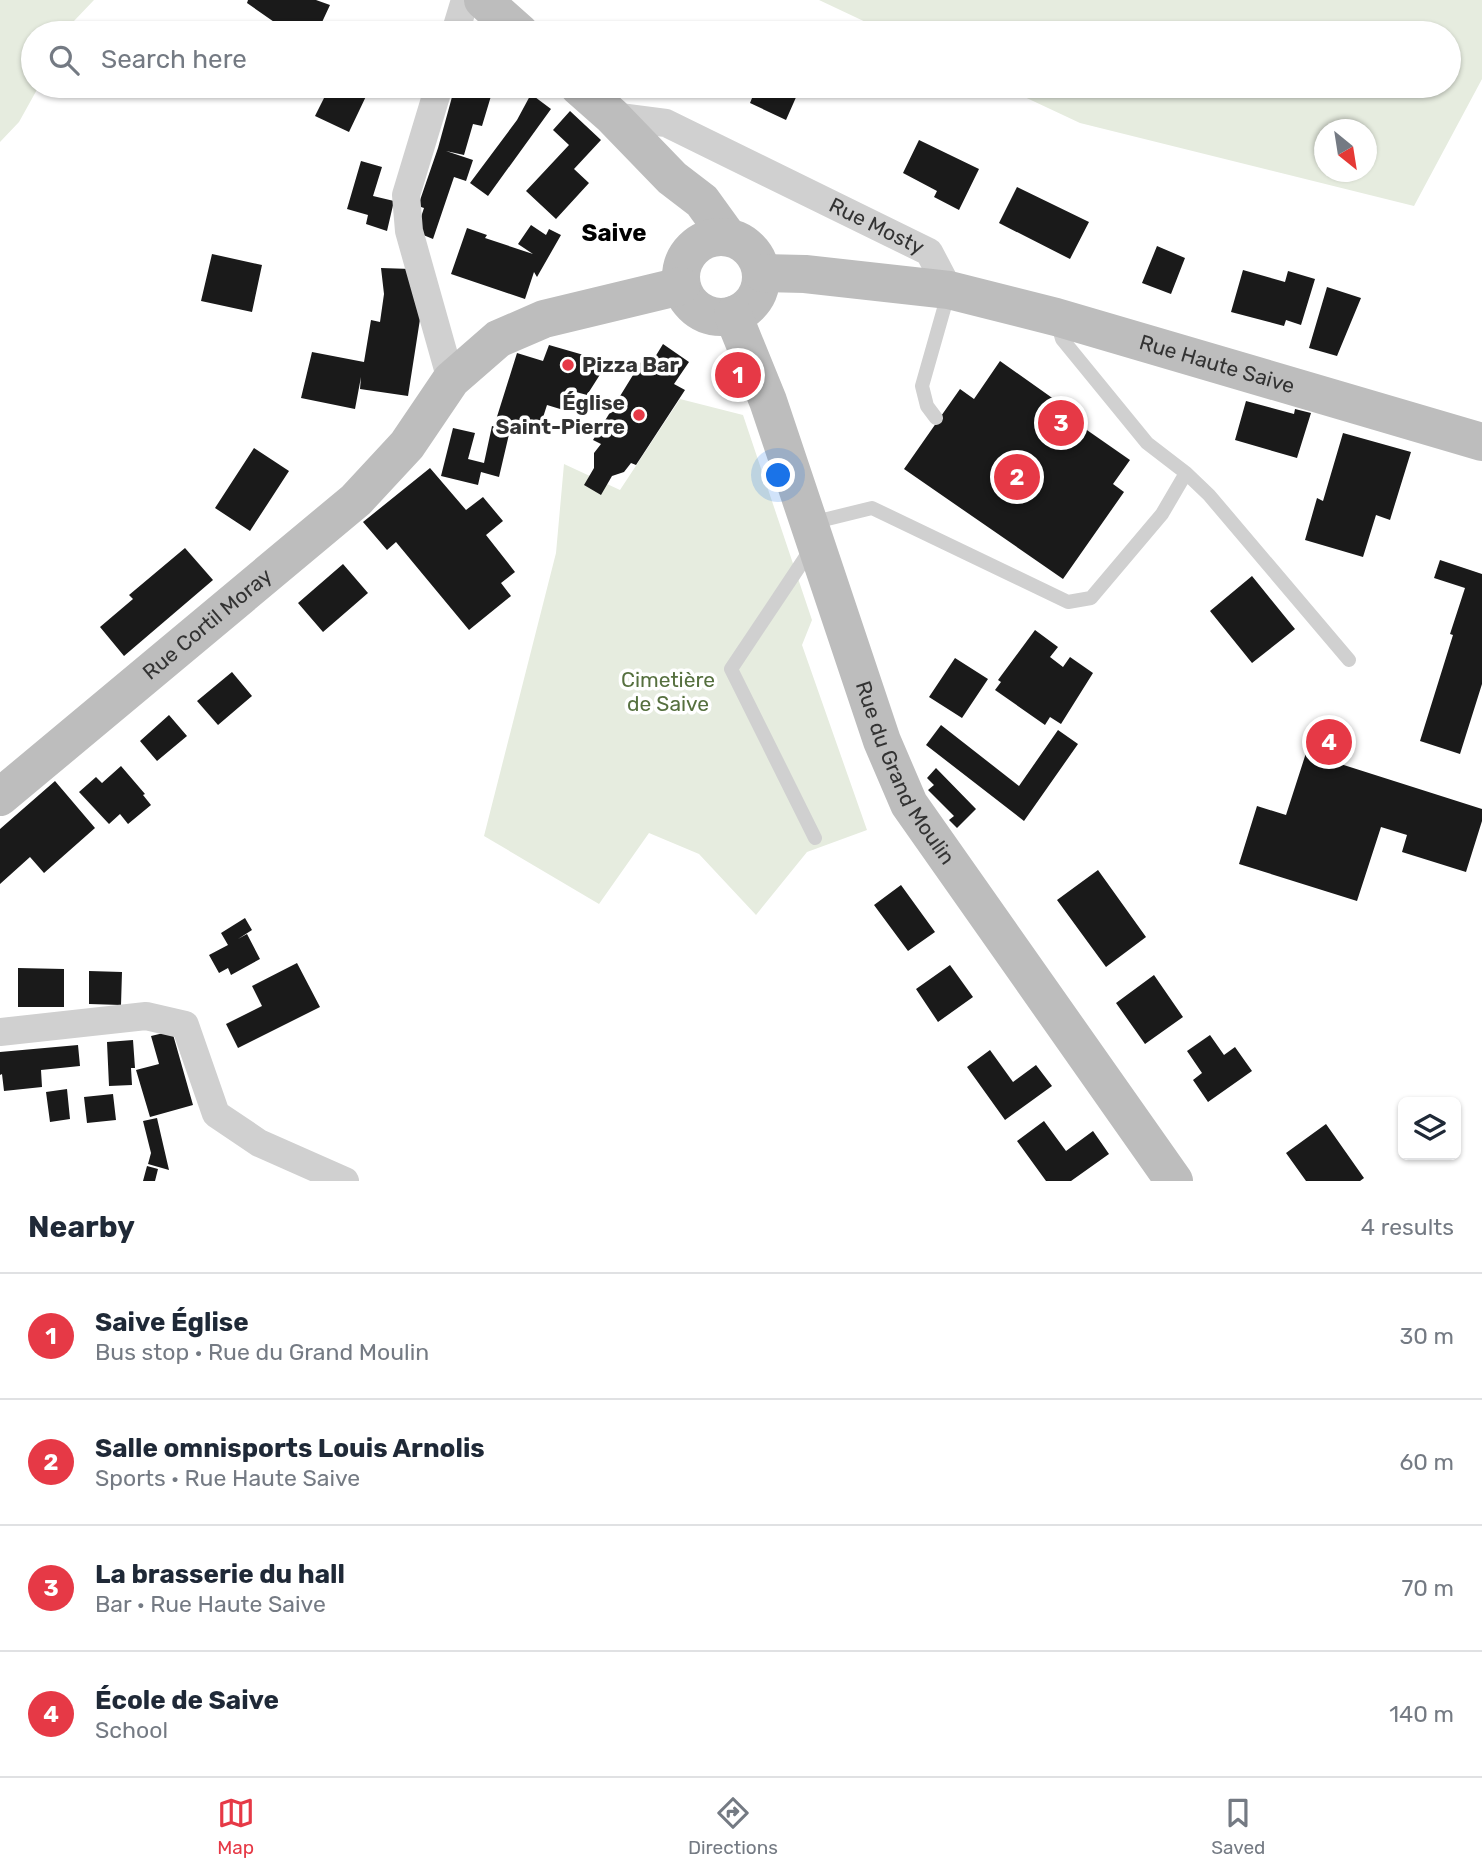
<!DOCTYPE html>
<html lang="en">
<head>
<meta charset="utf-8">
<style>
	:root { --surface:#fff; --page:#f6f6f7; --text:#1f2937; --muted:#747a83; --line:#e0e1e3; --accent:#e63946 }
	body { margin:0; font-family:Rubik,sans-serif; background:var(--page); color:var(--text) }
	.controls { position:absolute; right:21px; bottom:21px; display:grid; overflow:hidden; border-radius:10px; box-shadow:0 2px 5px #0004 }
	.controls button { width:63px; height:63px; display:grid; place-items:center; padding:0; border:0; border-bottom:2px solid var(--line); background:var(--surface); color:var(--text); font:35px sans-serif }
	.compass { position:absolute; left:1314px; top:119px; width:63px; height:63px; border-radius:50%; background:var(--surface); box-shadow:0 2px 5px #0004; rotate:150deg }
	.you { position:absolute; left:779px; top:476px; width:24px; height:24px; margin:-18px; border:5px solid #fff; border-radius:50%; background:#1a73e8; box-shadow:0 0 0 10px #1a73e833 }
	.badge { display:grid; place-items:center; width:46px; height:46px; border-radius:50%; background:var(--accent); color:#fff; font-size:23px; font-weight:700 }
	.pin { position:absolute; translate:-50% -50%; border:4px solid #fff; box-shadow:0 2px 7px #0006 }
	.list { margin:0; padding:0; list-style:none }
	h2 { display:flex; justify-content:space-between; align-items:center; height:91px; margin:0; padding:0 28px; font-size:30px }
	h2 small { font-size:23px; font-weight:400; color:var(--muted) }
	.list li { display:grid; grid-template-columns:46px 1fr auto; gap:21px; align-items:center; box-sizing:border-box; height:126px; padding:0 28px; border-top:2px solid var(--line) }
	.list b { display:block; font-size:26px; white-space:nowrap }
	.list p { margin:0; font-size:23px; white-space:nowrap; color:var(--muted) }
	.list em { font-size:23px; font-style:normal; color:var(--muted) }
	.icon { flex:none; width:38px; height:38px; fill:none; stroke:currentColor; stroke-width:2; stroke-linecap:round; stroke-linejoin:round }
	.map { position:relative; flex:none; width:1482px; height:1181px; overflow:hidden }
	.search { position:absolute; background:var(--surface); box-shadow:0 2px 5px #0004; left:21px; right:21px; top:21px; height:77px; display:flex; align-items:center; gap:18px; box-sizing:border-box; padding:0 24px; border-radius:38px; color:var(--muted); font-size:26px }
	.sheet { height:595px; background:var(--surface) }
	nav { display:flex; justify-content:space-around; align-items:center; box-sizing:border-box; height:98px; border-top:2px solid var(--line); background:var(--surface); font-size:19px; color:var(--muted) }
	nav a { display:grid; justify-items:center; gap:4px }
	nav .on { color:var(--accent) }
	.map>svg:first-child { display:block }
	.green { fill:#e6ecdf; fill-rule:evenodd }
	.building { fill:#1a1a1a }
	.lines { fill:none; stroke-linecap:round; stroke-linejoin:round }
	.lane { stroke:#d0d0d0; stroke-width:14 }
	.street { stroke:#d0d0d0; stroke-width:28 }
	.secondary { stroke:#bdbdbd; stroke-width:38 }
	.poi-dot { fill:#e63946; stroke:#fff; stroke-width:2.5 }
	.labels { text-anchor:middle; stroke-width:7; stroke-linejoin:round; paint-order:stroke }
	.street-label { font-size:21px; fill:#333; stroke:#fff }
	.poi-label { font-size:21px; font-weight:bold; fill:#333; stroke:#fff; text-anchor:start }
	.park-label { font-size:21px; fill:#56703f; stroke:#fff }
	.quarter-label { font-size:24px; font-weight:bold; fill:#000; stroke:#fff }
</style>
</head>
<body>
<div class="map">
<svg width="1482" height="1181" viewBox="0 0 1482 1181">
	<rect width="100%" height="100%" fill="#fff"/>
	<path class="green" d="M 0,0 L 94,0 L 73,22 L 67,33 L 33,33 L 33,86 L 39,86 L 19,122 L 0,142 Z
		M 819,0 L 1482,0 L 1482,79 L 1414,206 L 1080,123 L 1001,86 L 1449,86 L 1449,33 L 889,33 ZM 1324,130 L 1366,130 L 1366,172 L 1324,172 Z
		M 680,399 L 743,415 L 812,620 L 802,645 L 867,830 L 807,852 L 756,915 L 699,854 L 649,833 L 599,904 L 484,836 L 556,553 L 564,464 L 620,490 Z"/>
	<path class="building" d="M 248,0 L 316,0 L 330,5 L 317,33 L 290,33 L 247,3 Z
		M 330,86 L 359,86 L 369,90 L 349,132 L 315,116 Z
		M 455,86 L 494,86 L 482,126 L 473,124 L 464,155 L 446,151 L 473,160 L 466,181 L 454,177 L 433,239 L 416,232 L 424,208 L 418,206 L 438,148 Z
		M 750,86 L 801,86 L 786,120 L 750,103 L 754,93 L 748,90 Z
		M 531,94 L 551,109 L 488,196 L 470,183 L 517,120 Z
		M 570,111 L 601,140 L 574,169 L 589,183 L 556,219 L 526,191 L 569,145 L 553,130 Z
		M 919,140 L 979,169 L 959,210 L 934,197 L 937,191 L 903,173 Z
		M 361,161 L 382,167 L 373,196 L 394,201 L 387,231 L 366,224 L 368,215 L 347,209 Z
		M 1017,187 L 1089,222 L 1070,259 L 999,223 Z
		M 531,225 L 546,235 L 549,229 L 561,235 L 537,277 L 534,272 L 525,299 L 451,274 L 467,228 L 487,235 L 485,238 L 533,254 L 518,244 Z
		M 1157,246 L 1185,258 L 1171,294 L 1142,283 Z
		M 212,254 L 262,265 L 252,312 L 201,301 Z
		M 381,268 L 411,269 L 423,300 L 408,396 L 360,389 L 361,377 L 355,409 L 301,398 L 312,352 L 364,362 L 371,320 L 380,322 L 384,294 Z
		M 1243,270 L 1285,282 L 1288,271 L 1315,279 L 1301,325 L 1286,320 L 1284,326 L 1231,312 Z
		M 1327,287 L 1361,298 L 1337,356 L 1309,348 Z
		M 663,344 L 689,362 L 674,384 L 685,390 L 636,465 L 631,463 L 624,472 L 612,476 L 601,495 L 584,485 L 594,468 L 594,453 L 601,444 L 593,440 L 641,362 L 649,367 Z
		M 549,345 L 608,362 L 587,395 L 576,392 L 570,412 L 547,405 L 537,436 L 495,423 L 517,353 L 543,361 Z
		M 1000,361 L 1065,407 L 1061,412 L 1130,460 L 1113,484 L 1124,492 L 1063,579 L 904,469 L 960,389 L 974,399 Z
		M 1246,401 L 1294,414 L 1295,409 L 1311,413 L 1297,458 L 1235,440 Z
		M 492,426 L 510,430 L 499,477 L 481,472 L 478,485 L 441,476 L 453,428 L 475,433 L 468,459 L 484,463 Z
		M 1343,433 L 1411,452 L 1390,520 L 1376,515 L 1363,557 L 1305,540 L 1317,498 L 1323,501 Z
		M 254,448 L 289,471 L 250,531 L 215,508 Z
		M 430,468 L 466,510 L 483,497 L 503,521 L 486,535 L 515,572 L 501,583 L 511,596 L 469,630 L 396,542 L 387,550 L 363,522 Z
		M 185,548 L 213,580 L 124,656 L 100,627 L 133,599 L 129,595 Z
		M 1440,560 L 1482,574 L 1482,684 L 1460,754 L 1420,741 L 1453,635 L 1450,634 L 1465,588 L 1434,578 Z
		M 343,564 L 368,593 L 323,632 L 298,603 Z
		M 1252,576 L 1295,629 L 1252,663 L 1210,611 Z
		M 1035,630 L 1058,647 L 1050,657 L 1063,667 L 1070,657 L 1093,673 L 1061,724 L 1050,717 L 1045,725 L 995,690 L 1001,682 L 998,680 Z
		M 955,658 L 988,679 L 962,718 L 929,697 Z
		M 232,672 L 252,696 L 218,725 L 197,701 Z
		M 169,715 L 187,736 L 157,761 L 140,741 Z
		M 941,725 L 1019,786 L 1058,730 L 1078,744 L 1024,821 L 926,745 Z
		M 1306,753 L 1482,809 L 1482,821 L 1466,872 L 1402,852 L 1407,835 L 1381,827 L 1357,901 L 1239,864 L 1257,806 L 1286,815 Z
		M 121,766 L 145,794 L 143,795 L 151,805 L 128,824 L 120,814 L 109,824 L 79,792 L 96,777 L 102,783 Z
		M 936,768 L 976,809 L 957,828 L 949,820 L 954,816 L 928,790 L 934,785 L 927,778 Z
		M 55,781 L 95,828 L 44,873 L 30,857 L 0,884 L 0,829 Z
		M 1098,870 L 1146,937 L 1106,967 L 1057,900 Z
		M 901,885 L 935,932 L 908,951 L 874,905 Z
		M 245,918 L 252,930 L 238,939 L 247,934 L 260,959 L 231,975 L 228,968 L 219,973 L 209,955 L 228,945 L 221,933 Z
		M 297,963 L 320,1007 L 238,1048 L 226,1024 L 262,1006 L 252,986 Z
		M 950,965 L 973,997 L 938,1022 L 916,989 Z
		M 18,968 L 64,969 L 64,1007 L 18,1007 Z
		M 89,971 L 122,972 L 121,1005 L 89,1004 Z
		M 1154,975 L 1183,1017 L 1145,1044 L 1116,1003 Z
		M 172,1031 L 193,1105 L 150,1117 L 136,1070 L 159,1064 L 151,1036 Z
		M 1210,1035 L 1224,1055 L 1235,1047 L 1252,1071 L 1208,1102 L 1193,1080 L 1202,1073 L 1187,1051 Z
		M 133,1040 L 135,1068 L 131,1068 L 132,1085 L 109,1086 L 107,1042 Z
		M 78,1045 L 80,1066 L 41,1070 L 42,1087 L 4,1091 L 2,1074 L 0,1075 L 0,1052 Z
		M 990,1050 L 1013,1082 L 1036,1065 L 1052,1086 L 1005,1120 L 967,1067 Z
		M 67,1089 L 70,1119 L 50,1122 L 46,1092 Z
		M 113,1094 L 116,1120 L 87,1123 L 84,1097 Z
		M 157,1118 L 169,1170 L 148,1164 L 151,1153 L 143,1121 Z
		M 1044,1121 L 1066,1151 L 1093,1131 L 1109,1154 L 1071,1181 L 1046,1181 L 1017,1141 Z
		M 1326,1124 L 1364,1178 L 1360,1181 L 1306,1181 L 1286,1153 Z
		M 147,1166 L 158,1169 L 155,1181 L 143,1181 Z"/>
	<g class="lines">
		<path class="lane" d="M 1057,321 L 1062,339 L 1147,443 L 1186,473 L 1209,495 L 1349,660
			M 936,418 L 927,406 L 922,386 L 949,291
			M 811,523 L 872,508 L 1068,602 L 1091,598 L 1162,514 L 1186,473
			M 811,549 L 731,669 L 815,838"/>
		<g class="street">
			<path d="M 455,33 L 465,0"/>
			<path d="M 439,86 L 406,195 L 409,231 L 451,380"/>
			<path id="s1" d="M 612,116 L 666,123 L 929,252 L 949,290"/>
			<path d="M 0,1032 L 146,1016 L 185,1025 L 216,1114 L 259,1143 L 345,1181"/>
		</g>
		<g class="secondary">
			<path d="M 483,0 L 520,33"/>
			<path d="M 578,86 L 612,116 L 672,178 L 702,201 L 728,237"/>
			<circle cx="721" cy="277" r="40"/>
			<path id="s2" d="M 762,273 L 805,274 L 949,290 L 1056,317 L 1482,442"/>
			<path id="s3" d="M 733,315 L 768,401 L 882,741 L 909,804 L 1174,1181"/>
			<path id="s4" d="M 0,797 L 356,500 L 407,445 L 451,380 L 498,339 L 544,319 L 681,286"/>
		</g>
	</g>
	<g class="poi-dot">
		<circle cx="568" cy="365" r="7"/>
		<circle cx="639" cy="415" r="7"/>
	</g>
	<g class="labels">
		<g class="street-label">
			<text dy="7" stroke="none"><textPath href="#s1" startOffset="289">Rue Mosty</textPath></text>
			<text dy="7" stroke="none"><textPath href="#s2" startOffset="466">Rue Haute Saive</textPath></text>
			<text dy="7" stroke="none"><textPath href="#s4" startOffset="270">Rue Cortil Moray</textPath></text>
			<text dy="7" stroke="none"><textPath href="#s3" startOffset="490">Rue du Grand Moulin</textPath></text>
		</g>
		<g class="poi-label">
			<text x="582" y="372">Pizza Bar</text>
			<text x="625" y="410" text-anchor="end">Église<tspan x="625" dy="24">Saint-Pierre</tspan></text>
		</g>
		<g class="park-label">
			<text x="668" y="687">Cimetière<tspan x="668" dy="24">de Saive</tspan></text>
		</g>
		<g class="quarter-label">
			<text x="614" y="241">Saive</text>
		</g>
	</g>
</svg>
<div class="controls">
<button><svg class="icon" aria-label="layers" viewBox="0 0 24 24"><path d="M12 4l9 5-9 5-9-5zM3 14l9 5 9-5"/></svg></button>
</div>
<svg class="compass" viewBox="-18 -18 36 36"><path d="M0-13l5 13h-10z" fill="#e53935"/><path d="M0 13l5-13h-10z" fill="#747a83"/></svg>
<div class="you"></div>
<div class="pin badge" style="left:738px;top:375px">1</div>
<div class="pin badge" style="left:1017px;top:477px">2</div>
<div class="pin badge" style="left:1061px;top:423px">3</div>
<div class="pin badge" style="left:1329px;top:742px">4</div>
<div class="search"><svg class="icon" aria-label="search" viewBox="0 0 24 24"><circle cx="10" cy="10" r="6"/><path d="M15 15l6 6"/></svg>Search here</div>
</div>
<section class="sheet">
<h2>Nearby<small>4 results</small></h2>
<ul class="list">
<li><span class="badge">1</span><div><b>Saive Église</b><p>Bus stop · Rue du Grand Moulin</p></div><em>30 m</em></li>
<li><span class="badge">2</span><div><b>Salle omnisports Louis Arnolis</b><p>Sports · Rue Haute Saive</p></div><em>60 m</em></li>
<li><span class="badge">3</span><div><b>La brasserie du hall</b><p>Bar · Rue Haute Saive</p></div><em>70 m</em></li>
<li><span class="badge">4</span><div><b>École de Saive</b><p>School</p></div><em>140 m</em></li>
</ul>
</section>
<nav>
<a class="on"><svg class="icon" aria-label="map" viewBox="0 0 24 24"><path d="M3 6l6-2 6 2 6-2v14l-6 2-6-2-6 2zM9 4v14M15 6v14"/></svg>Map</a>
<a><svg class="icon" aria-label="directions" viewBox="0 0 24 24"><path d="M12 3l9 9-9 9-9-9zM9 14v-3h6M13 9l2 2-2 2"/></svg>Directions</a>
<a><svg class="icon" aria-label="saved" viewBox="0 0 24 24"><path d="M7 4h10v16l-5-4-5 4z"/></svg>Saved</a>
</nav>
</body>
</html>
